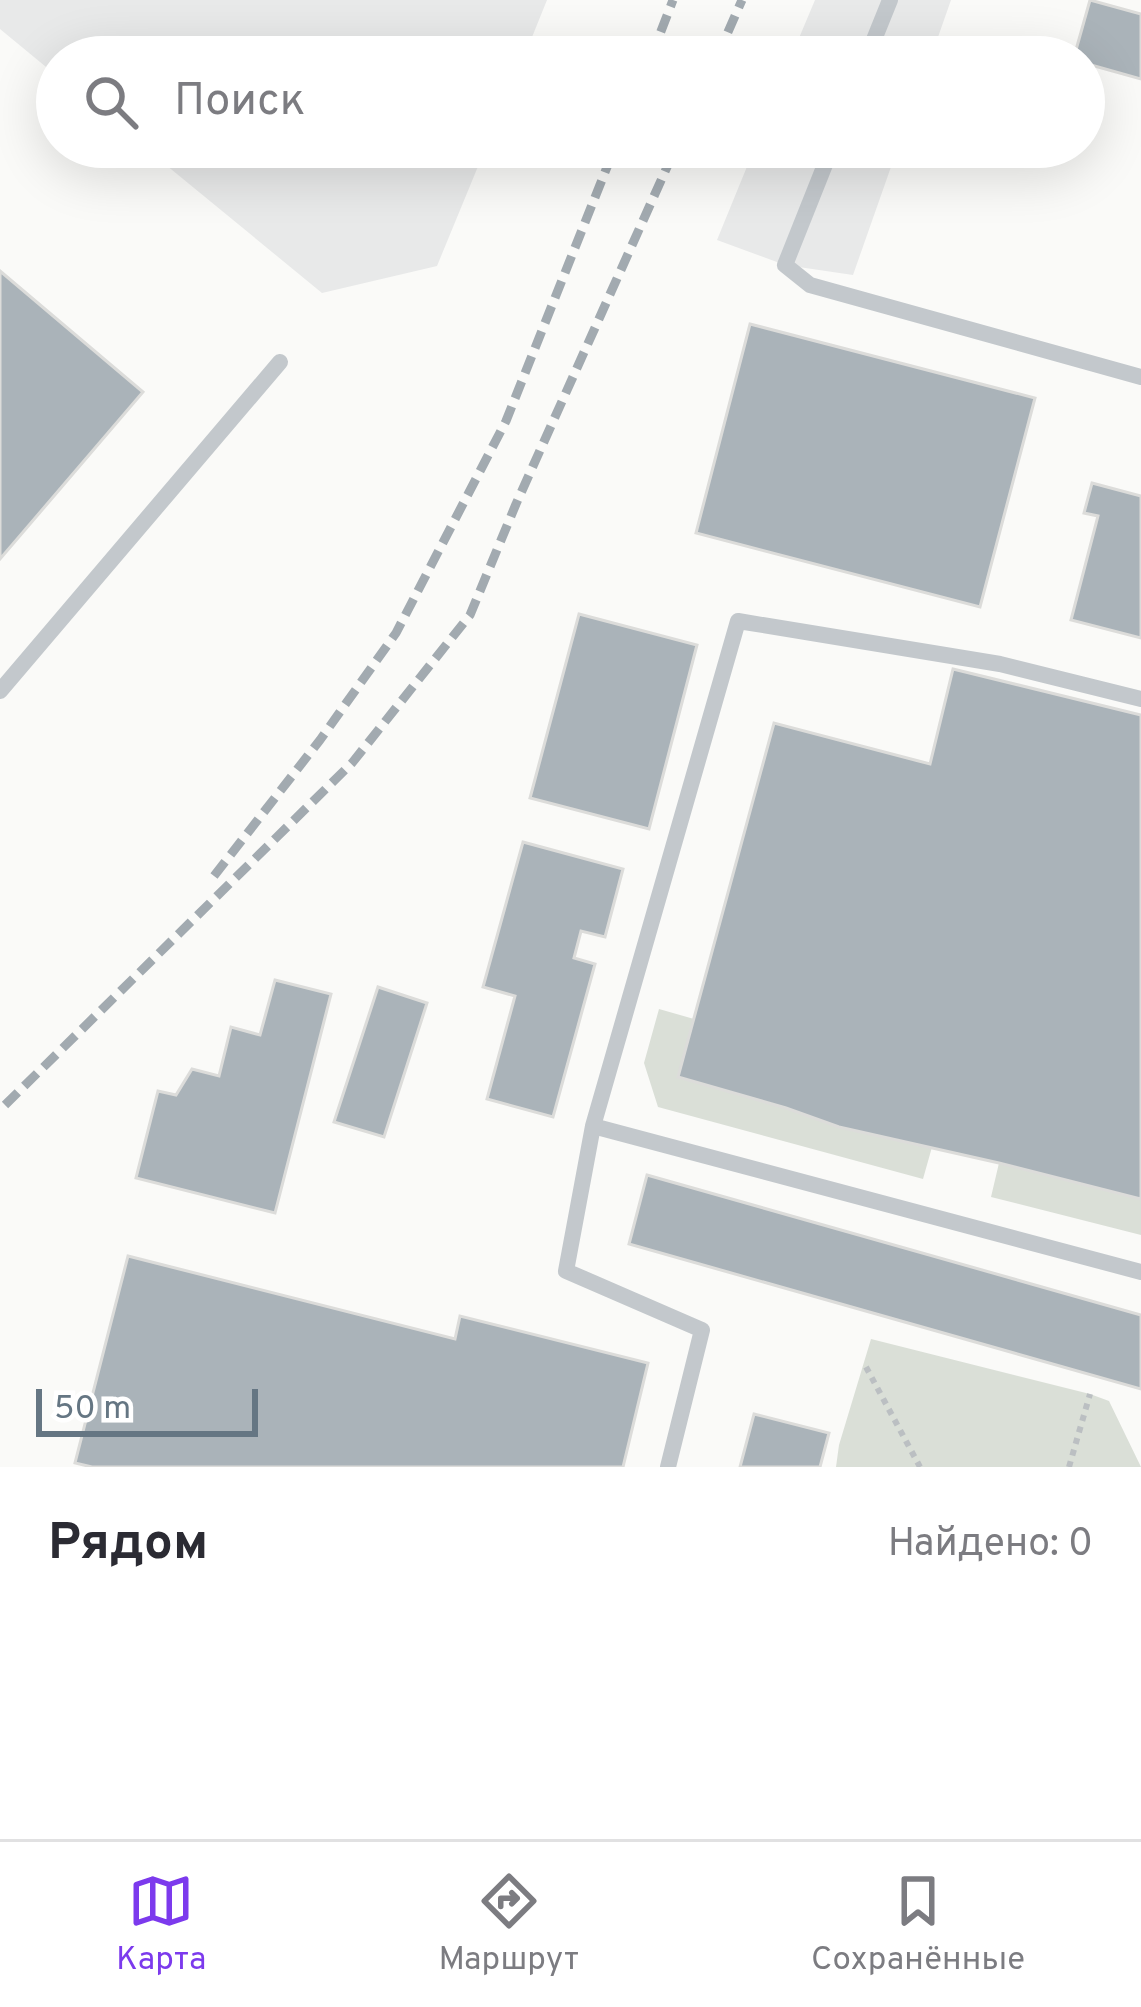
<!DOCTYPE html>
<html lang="ru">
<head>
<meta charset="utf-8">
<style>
	:root { --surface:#fff; --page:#f7f7f7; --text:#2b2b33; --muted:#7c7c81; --line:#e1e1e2; --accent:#7c3aed }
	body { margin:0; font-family:Overpass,sans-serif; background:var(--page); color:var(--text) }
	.scale { position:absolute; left:36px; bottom:30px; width:222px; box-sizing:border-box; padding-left:12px; border:6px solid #657683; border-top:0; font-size:33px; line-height:42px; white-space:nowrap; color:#657683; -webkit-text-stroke:9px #fff; paint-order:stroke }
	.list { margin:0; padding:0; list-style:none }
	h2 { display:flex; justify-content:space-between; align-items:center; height:156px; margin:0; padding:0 48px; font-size:51px }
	h2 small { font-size:39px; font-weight:400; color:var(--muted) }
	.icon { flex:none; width:66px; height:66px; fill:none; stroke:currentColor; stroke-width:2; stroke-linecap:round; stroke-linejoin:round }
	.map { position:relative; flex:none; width:1141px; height:1467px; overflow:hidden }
	.search { position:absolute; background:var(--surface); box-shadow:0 12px 48px #0002; left:36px; right:36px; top:36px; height:132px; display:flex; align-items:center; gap:30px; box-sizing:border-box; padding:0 42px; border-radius:66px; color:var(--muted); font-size:45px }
	.sheet { height:372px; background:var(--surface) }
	nav { display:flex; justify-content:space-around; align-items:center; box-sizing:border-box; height:168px; border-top:3px solid var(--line); background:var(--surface); font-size:33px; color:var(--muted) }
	nav a { display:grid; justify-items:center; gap:6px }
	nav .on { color:var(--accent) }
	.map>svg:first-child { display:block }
	.built { fill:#e8e9e9 }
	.green { fill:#dadfd7 }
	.building { fill:#aab3b9; stroke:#dcdcda; stroke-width:3 }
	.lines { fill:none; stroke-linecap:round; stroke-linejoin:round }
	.path { stroke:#bbbfc2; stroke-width:6; stroke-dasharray:6 6; stroke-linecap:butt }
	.lane { stroke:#c3c8cc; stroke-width:16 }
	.rail { stroke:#a2aab0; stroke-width:9; stroke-dasharray:18 9; stroke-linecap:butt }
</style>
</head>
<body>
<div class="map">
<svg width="1141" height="1467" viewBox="0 0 1141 1467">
	<rect width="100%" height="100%" fill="#fafaf8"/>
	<path class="built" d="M 0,0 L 547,0 L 524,57 L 57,57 L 57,76 L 0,29 Z
		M 815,0 L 951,0 L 931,57 L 791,57 Z
		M 144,147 L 486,147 L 437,266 L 322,293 Z
		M 755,147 L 898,147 L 853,275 L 785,265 L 717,240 Z"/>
	<path class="green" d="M 659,1009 L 694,1019 L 678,1077 L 932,1147 L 923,1179 L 658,1107 L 644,1063 Z
		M 999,1163 L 1141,1199 L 1141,1235 L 991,1197 Z
		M 871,1339 L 1090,1394 L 1109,1401 L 1141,1467 L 836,1467 L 839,1445 Z"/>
	<path class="building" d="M 1090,0 L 1141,14 L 1141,79 L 1084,63 L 1084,57 L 1074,57 Z
		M 0,271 L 143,392 L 0,559 Z
		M 750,324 L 1035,398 L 980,607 L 696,533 Z
		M 1092,483 L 1141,496 L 1141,638 L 1071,620 L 1098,516 L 1084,513 Z
		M 579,614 L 697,645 L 649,829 L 530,798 Z
		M 953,669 L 1141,715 L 1141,1199 L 999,1163 L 839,1127 L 786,1108 L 678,1077 L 774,723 L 930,764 Z
		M 523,842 L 623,869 L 605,937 L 581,931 L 574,958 L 595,964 L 553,1117 L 487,1099 L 515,996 L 483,987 Z
		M 275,980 L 331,994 L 275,1213 L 136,1178 L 158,1091 L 176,1095 L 192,1069 L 219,1076 L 231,1027 L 260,1035 Z
		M 378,987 L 427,1003 L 384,1137 L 334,1122 Z
		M 647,1175 L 1141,1315 L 1141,1389 L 629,1244 Z
		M 128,1256 L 455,1339 L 460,1316 L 648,1363 L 623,1467 L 92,1467 L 75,1463 Z
		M 754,1414 L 829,1433 L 820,1467 L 740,1467 Z"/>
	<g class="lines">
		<path class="path" d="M 866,1367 L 920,1467
			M 1069,1467 L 1090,1394"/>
		<path class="lane" d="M 867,57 L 890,0
			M 832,147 L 785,265 L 810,285 L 1141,377
			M 0,691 L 280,362
			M 593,1126 L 1141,1272
			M 668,1467 L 702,1330 L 566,1271 L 593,1126 L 738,621 L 1000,664 L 1141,699"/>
		<path class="rail" d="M 651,57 L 673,0
			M 717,57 L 742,0
			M 214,876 L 320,740 L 396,633 L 506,421 L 615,147
			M 5,1105 L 352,763 L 470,615 L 516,504 L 676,147"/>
	</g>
</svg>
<div class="scale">50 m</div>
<div class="search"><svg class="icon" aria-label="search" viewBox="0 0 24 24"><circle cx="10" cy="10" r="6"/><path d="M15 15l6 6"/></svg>Поиск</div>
</div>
<section class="sheet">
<h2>Рядом<small>Найдено: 0</small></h2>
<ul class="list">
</ul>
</section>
<nav>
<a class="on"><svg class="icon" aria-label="map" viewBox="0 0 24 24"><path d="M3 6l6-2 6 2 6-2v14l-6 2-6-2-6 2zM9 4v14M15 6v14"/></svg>Карта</a>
<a><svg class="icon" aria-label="directions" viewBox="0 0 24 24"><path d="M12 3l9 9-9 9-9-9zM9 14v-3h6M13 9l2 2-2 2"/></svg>Маршрут</a>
<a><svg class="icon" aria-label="saved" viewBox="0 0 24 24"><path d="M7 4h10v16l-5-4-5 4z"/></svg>Сохранённые</a>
</nav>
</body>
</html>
